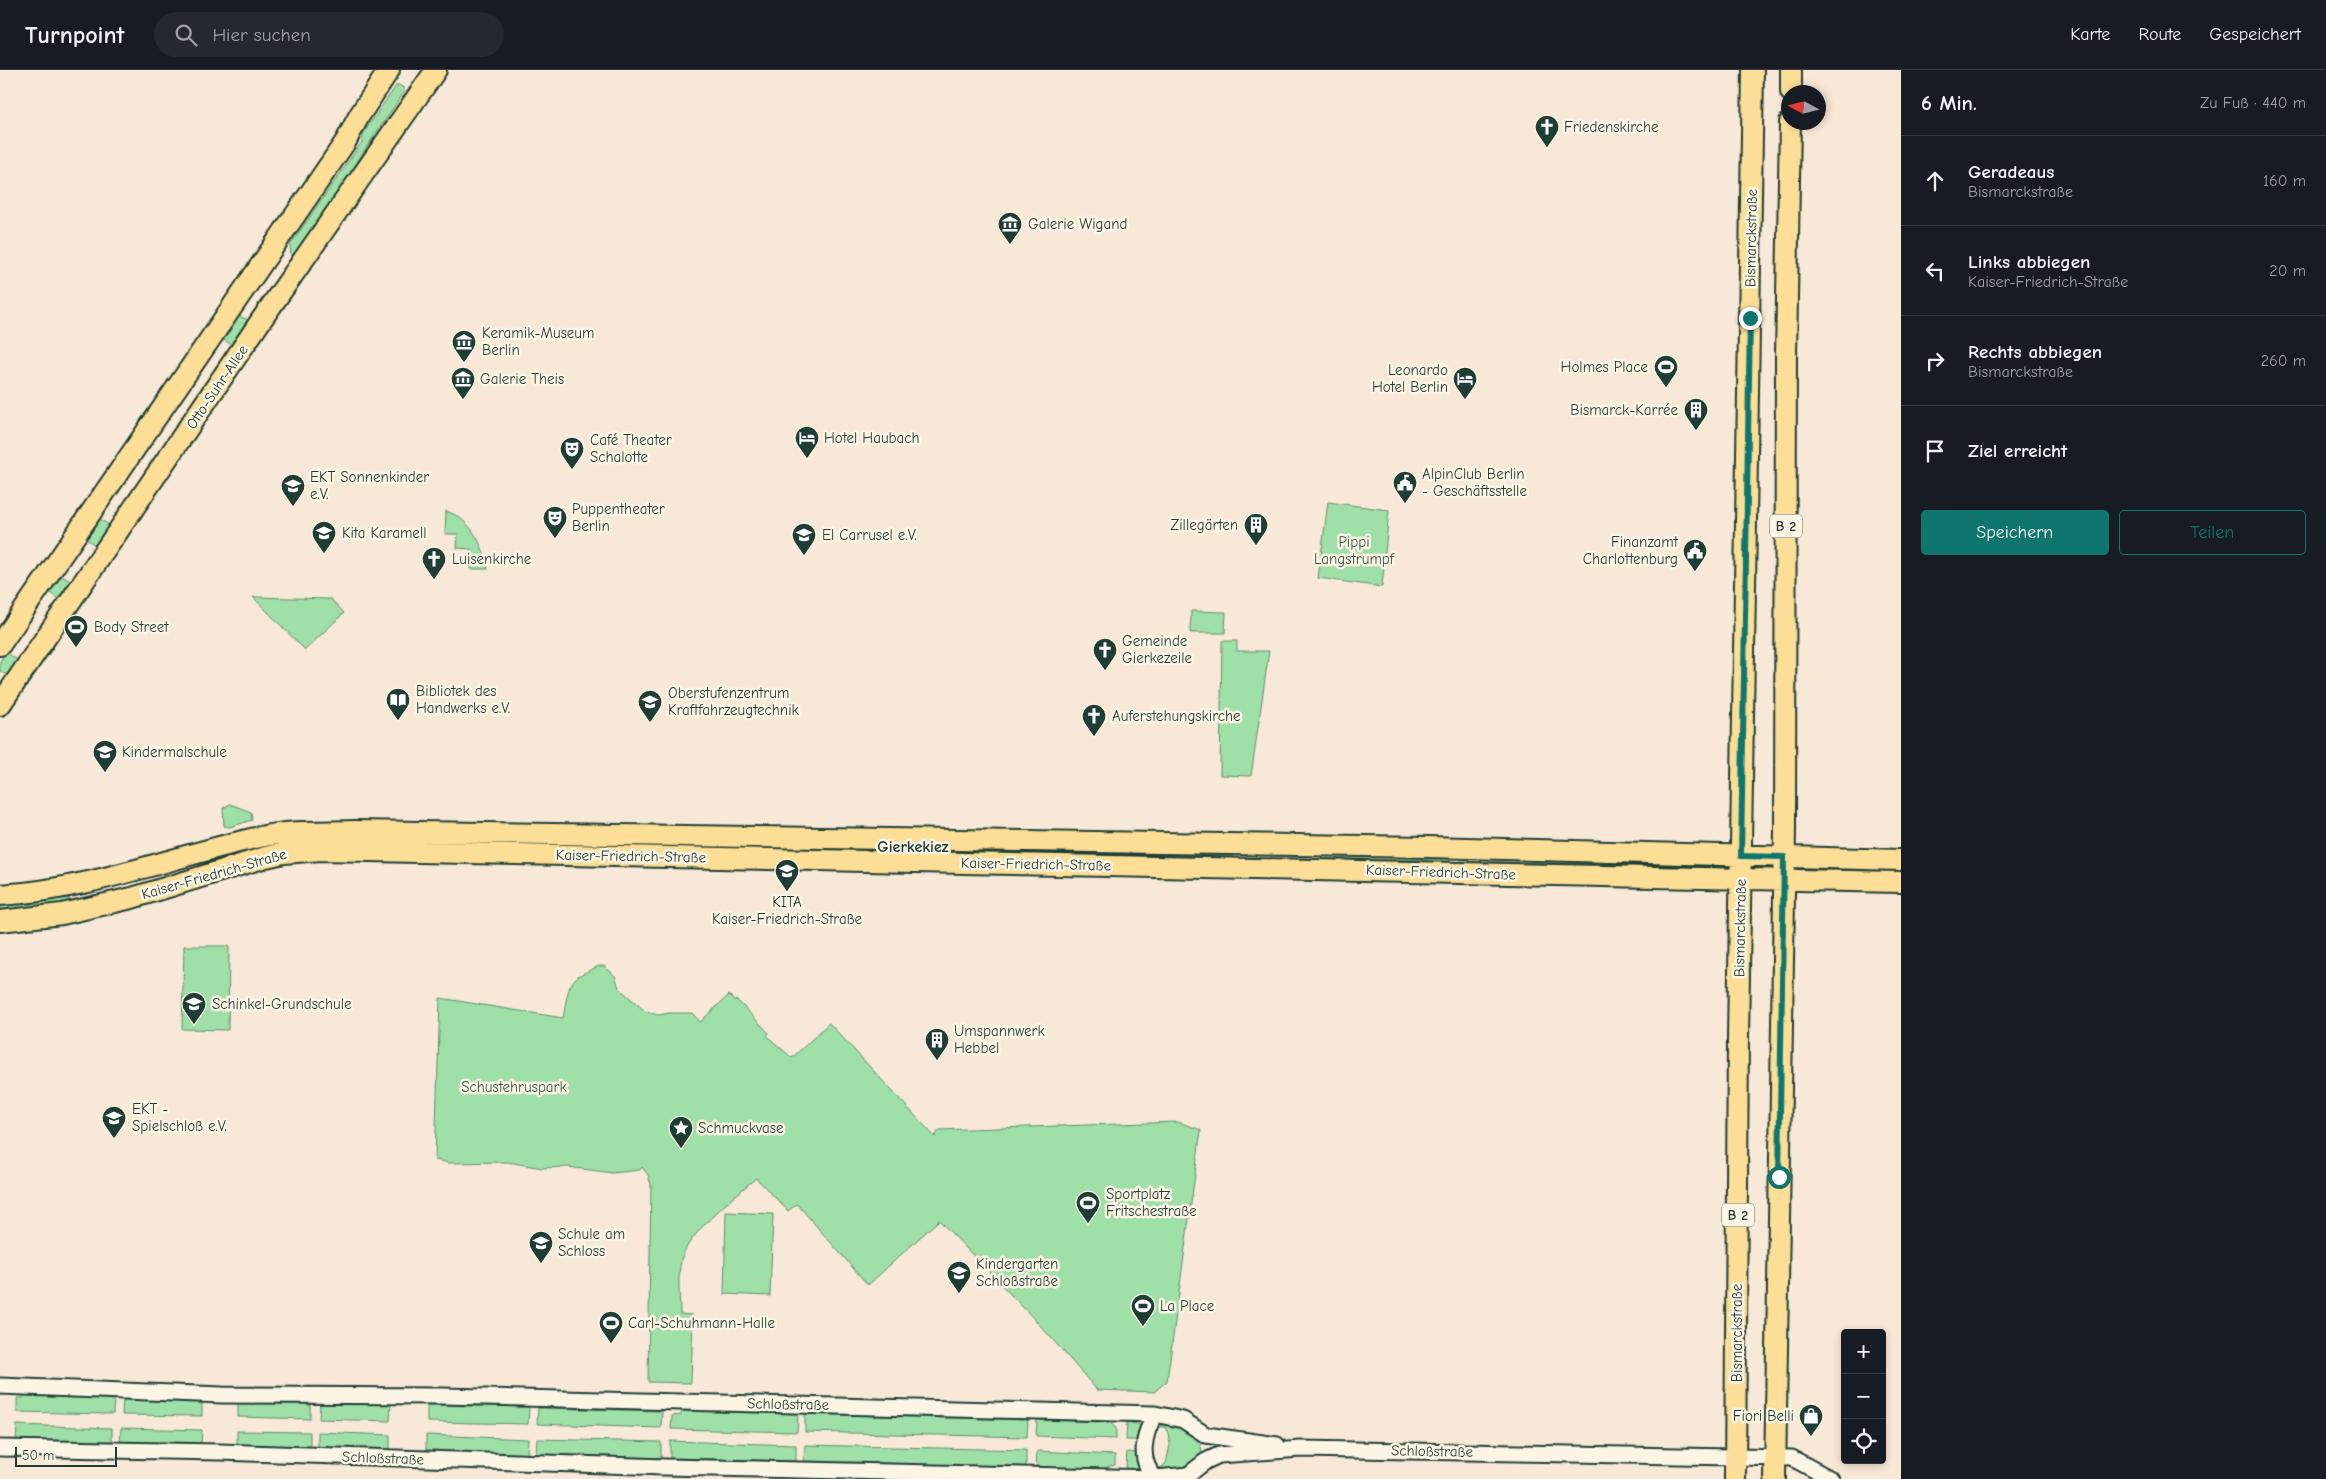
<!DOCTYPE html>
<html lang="de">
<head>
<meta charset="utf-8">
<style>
	:root { --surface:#171b24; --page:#242831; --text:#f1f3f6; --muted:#9ea1a6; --line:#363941; --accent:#0f766e }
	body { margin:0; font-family:"Comic Neue",sans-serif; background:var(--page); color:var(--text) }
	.controls { position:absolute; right:15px; bottom:15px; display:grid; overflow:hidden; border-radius:5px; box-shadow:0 2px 8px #0003 }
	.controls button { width:45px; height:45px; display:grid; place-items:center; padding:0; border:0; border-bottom:1px solid var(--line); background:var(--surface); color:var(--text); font:25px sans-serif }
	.compass { position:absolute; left:1781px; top:15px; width:45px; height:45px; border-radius:50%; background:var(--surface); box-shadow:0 2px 8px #0003; rotate:277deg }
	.scale { position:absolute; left:15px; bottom:12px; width:102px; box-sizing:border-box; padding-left:5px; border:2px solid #1f3d34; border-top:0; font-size:14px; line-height:18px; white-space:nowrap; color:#1f3d34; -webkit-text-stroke:4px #fcf5e5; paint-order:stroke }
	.stop { position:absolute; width:15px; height:15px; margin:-11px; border:4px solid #0f766e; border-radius:50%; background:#fff }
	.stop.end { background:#0f766e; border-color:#fff; box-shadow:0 1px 5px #0008 }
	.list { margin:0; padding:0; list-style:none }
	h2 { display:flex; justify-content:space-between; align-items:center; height:65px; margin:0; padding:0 20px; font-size:21px }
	h2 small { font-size:16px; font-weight:400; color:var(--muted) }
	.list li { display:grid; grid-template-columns:32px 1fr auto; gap:15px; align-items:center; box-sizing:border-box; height:90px; padding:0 20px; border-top:1px solid var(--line) }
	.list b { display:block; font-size:19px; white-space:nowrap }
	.list p { margin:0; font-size:16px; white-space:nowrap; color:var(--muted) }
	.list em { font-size:16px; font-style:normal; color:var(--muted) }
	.actions { display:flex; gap:10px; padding:15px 20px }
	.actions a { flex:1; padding:11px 0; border:1px solid var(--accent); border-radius:5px; text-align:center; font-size:18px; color:var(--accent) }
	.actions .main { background:var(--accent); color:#fff }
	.icon { flex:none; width:28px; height:28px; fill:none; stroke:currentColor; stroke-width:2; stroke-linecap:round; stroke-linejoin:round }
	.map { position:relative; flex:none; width:1901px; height:1409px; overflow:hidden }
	header { display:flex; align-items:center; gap:30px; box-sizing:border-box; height:70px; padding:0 25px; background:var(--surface); border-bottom:1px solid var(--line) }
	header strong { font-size:24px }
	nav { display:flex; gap:28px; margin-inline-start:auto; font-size:18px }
	.search { width:350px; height:45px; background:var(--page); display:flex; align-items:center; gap:12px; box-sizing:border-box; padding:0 18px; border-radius:28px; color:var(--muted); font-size:19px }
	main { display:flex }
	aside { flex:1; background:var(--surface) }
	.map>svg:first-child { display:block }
	.green { fill:#9fdfa8; stroke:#5f8e6e }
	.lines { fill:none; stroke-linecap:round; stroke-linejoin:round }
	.minor-casing { stroke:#1f3d34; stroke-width:19 }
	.major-casing { stroke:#1f3d34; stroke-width:24 }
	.minor { stroke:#fcf5e5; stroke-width:15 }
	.major { stroke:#fdde96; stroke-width:20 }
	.route { stroke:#0f766e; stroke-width:6 }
	.labels { text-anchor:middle; stroke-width:5; stroke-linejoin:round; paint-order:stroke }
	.shield { fill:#fcf5e5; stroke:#617469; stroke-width:1 }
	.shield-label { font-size:14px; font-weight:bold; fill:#1f3d34 }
	.poi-label { font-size:15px; fill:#1f3d34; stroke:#fcf5e5; text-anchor:start }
	.street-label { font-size:15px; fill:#1f3d34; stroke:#fcf5e5 }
	.park-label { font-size:15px; fill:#395d4b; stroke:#fcf5e5 }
	.neighbourhood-label { font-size:16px; font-weight:bold; fill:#1f3d34; stroke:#fcf5e5 }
</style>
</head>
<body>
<header>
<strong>Turnpoint</strong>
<div class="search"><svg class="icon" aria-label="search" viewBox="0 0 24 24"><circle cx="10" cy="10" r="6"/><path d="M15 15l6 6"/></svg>Hier suchen</div>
<nav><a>Karte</a><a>Route</a><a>Gespeichert</a></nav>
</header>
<main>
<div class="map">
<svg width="1901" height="1409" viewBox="0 0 1901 1409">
	<rect width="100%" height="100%" fill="#f8e8d7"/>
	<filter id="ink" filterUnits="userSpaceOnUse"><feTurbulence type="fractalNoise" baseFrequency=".02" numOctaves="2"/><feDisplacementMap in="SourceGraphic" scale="10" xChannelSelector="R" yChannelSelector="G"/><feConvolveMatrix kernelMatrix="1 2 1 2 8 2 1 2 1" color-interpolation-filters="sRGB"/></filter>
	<g filter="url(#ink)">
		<path class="green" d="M 399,15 L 404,18 L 404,22 L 364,81 L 331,135 L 291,189 L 290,175 L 362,72 L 364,62 L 396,16 Z
			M 237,245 L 250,251 L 233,276 L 221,268 Z
			M 1328,432 L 1389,440 L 1382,517 L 1318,508 Z
			M 446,441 C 471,449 483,474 488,499 L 471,499 L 471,479 L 457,478 L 458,464 L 445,464 Z
			M 97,447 L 109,455 L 95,475 L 83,467 Z
			M 59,504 L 70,511 L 58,529 L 48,521 Z
			M 253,527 L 331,529 L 344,543 L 305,580 Z
			M 1191,541 L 1226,542 L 1225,563 L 1190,563 Z
			M 1222,571 L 1237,571 L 1237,581 L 1269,581 L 1251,706 L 1220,705 Z
			M 6,582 L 17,590 L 6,605 L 0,601 L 0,591 Z
			M 230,734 L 251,742 L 252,750 L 230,757 L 224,756 L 223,738 Z
			M 629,774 L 764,777 L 764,781 L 628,778 Z
			M 833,778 L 1034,782 L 1034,786 L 833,782 Z
			M 1043,783 L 1232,786 L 1232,790 L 1043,786 Z
			M 1291,788 L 1451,790 L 1450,795 L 1290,791 Z
			M 1460,791 L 1707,796 L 1707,800 L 1459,795 Z
			M 1817,798 L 1901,799 L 1901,804 L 1817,802 Z
			M 70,828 L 62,838 L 0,842 L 0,836 Z
			M 184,876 L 229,876 L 228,960 L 182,959 Z
			M 598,896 L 605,896 L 615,906 L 619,918 L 645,941 L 658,945 L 670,943 L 692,943 L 700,952 L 729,925 L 735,931 L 737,930 L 769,963 L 767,966 L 792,988 L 829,953 L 935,1067 L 939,1060 L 1178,1052 L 1201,1060 L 1167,1311 L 1154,1322 L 1097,1320 L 1039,1254 L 939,1150 L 868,1215 L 797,1134 L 788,1141 L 756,1108 C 734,1127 697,1156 684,1182 C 676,1199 680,1225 680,1244 L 693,1245 L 691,1313 L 648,1312 L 651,1115 L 648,1105 L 642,1097 L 640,1100 L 612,1103 L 568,1097 L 542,1098 L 508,1092 L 449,1093 L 435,1090 L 440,928 L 563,948 C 566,935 566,916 577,907 C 582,903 592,900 598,896 Z
			M 726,1142 L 773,1144 L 770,1226 L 724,1224 Z
			M 23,1325 L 114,1327 L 113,1344 L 17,1342 L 17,1328 L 23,1328 Z
			M 123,1327 L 202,1329 L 202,1346 L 122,1345 Z
			M 238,1330 L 310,1332 L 310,1349 L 238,1347 Z
			M 320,1332 L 391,1334 L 390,1351 L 319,1349 Z
			M 427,1335 L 529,1337 L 528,1354 L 427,1352 Z
			M 538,1338 L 662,1341 L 661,1358 L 537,1354 Z
			M 682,1341 L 798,1344 L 797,1362 L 671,1359 L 672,1346 L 681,1345 Z
			M 805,1344 L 1028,1350 L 1027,1367 L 805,1362 Z
			M 1037,1350 L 1109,1352 L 1116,1358 L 1116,1369 L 1036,1366 Z
			M 1127,1352 L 1141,1355 L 1138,1370 L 1126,1370 Z
			M 1166,1353 L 1175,1355 L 1199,1367 L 1202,1381 C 1194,1396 1177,1399 1161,1401 L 1155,1396 L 1161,1398 L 1166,1393 L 1170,1375 L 1168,1363 L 1165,1357 L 1157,1357 Z
			M 17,1355 L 112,1358 L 112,1373 L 16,1371 Z
			M 121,1358 L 202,1360 L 201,1376 L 120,1374 Z
			M 237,1361 L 310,1362 L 310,1378 L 237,1376 Z
			M 318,1362 L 390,1365 L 390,1381 L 318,1379 Z
			M 426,1365 L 528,1369 L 527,1384 L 426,1381 Z
			M 537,1369 L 661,1372 L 661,1388 L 536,1384 Z
			M 670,1371 L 796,1375 L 796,1391 L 670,1388 Z
			M 805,1375 L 1026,1380 L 1026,1397 L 804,1391 Z
			M 1037,1381 L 1115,1385 L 1115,1395 L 1109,1396 L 1106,1399 L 1036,1397 Z
			M 1127,1382 L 1139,1383 L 1140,1397 L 1138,1399 L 1126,1400 Z"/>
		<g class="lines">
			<defs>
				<path id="minor" d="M 0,1316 L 222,1325 L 443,1326 L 1155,1344 L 1183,1350 L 1206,1365 L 1277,1375
					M 1155,1344 C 1144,1364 1137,1391 1156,1408
					M 0,1378 L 220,1382 L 665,1397 L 1156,1408 L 1188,1405 L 1206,1391 L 1219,1385 L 1301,1379 L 1792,1388 L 1831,1409"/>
				<path id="major" d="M 1791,22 L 1791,0
					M 0,575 L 346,71 L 359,46 L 389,0
					M 0,635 L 262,249 L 436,0
					M 0,825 C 90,820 173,786 260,767 C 291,760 324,762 355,761 L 1429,777 L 1901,790
					M 0,851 L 62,844 L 132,828 L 266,787 L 284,783 L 321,780 L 1901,812
					M 1735,1409 L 1738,968 L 1753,0
					M 1775,1409 L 1785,760 L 1786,286 L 1790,52"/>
			</defs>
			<use href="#minor" class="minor-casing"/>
			<use href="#major" class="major-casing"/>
			<use href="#minor" class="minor"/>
			<use href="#major" class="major"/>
		</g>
	</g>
	<g class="lines" filter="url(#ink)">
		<path class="route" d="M 1750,248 L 1741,786 L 1784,787 L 1779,1107"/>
	</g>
	<defs>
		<symbol id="church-pin" viewBox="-11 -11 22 30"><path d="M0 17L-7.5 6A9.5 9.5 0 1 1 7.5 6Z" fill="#1f3d34" stroke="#fcf5e5"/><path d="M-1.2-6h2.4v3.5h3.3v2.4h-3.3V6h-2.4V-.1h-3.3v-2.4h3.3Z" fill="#fff"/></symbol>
		<symbol id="museum-pin" viewBox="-11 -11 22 30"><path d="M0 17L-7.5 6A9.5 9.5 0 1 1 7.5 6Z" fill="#1f3d34" stroke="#fcf5e5"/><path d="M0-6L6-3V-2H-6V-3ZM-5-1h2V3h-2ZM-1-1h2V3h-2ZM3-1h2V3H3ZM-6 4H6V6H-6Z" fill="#fff"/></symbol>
		<symbol id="stadium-pin" viewBox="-11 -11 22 30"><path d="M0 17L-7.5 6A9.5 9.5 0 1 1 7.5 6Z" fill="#1f3d34" stroke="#fcf5e5"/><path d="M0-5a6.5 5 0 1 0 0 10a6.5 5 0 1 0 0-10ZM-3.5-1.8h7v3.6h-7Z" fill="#fff"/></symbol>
		<symbol id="hotel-pin" viewBox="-11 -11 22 30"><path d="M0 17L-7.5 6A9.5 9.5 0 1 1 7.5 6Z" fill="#1f3d34" stroke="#fcf5e5"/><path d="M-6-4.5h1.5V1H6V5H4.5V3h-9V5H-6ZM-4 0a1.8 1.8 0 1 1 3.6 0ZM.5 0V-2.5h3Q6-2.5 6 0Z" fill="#fff"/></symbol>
		<symbol id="building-pin" viewBox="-11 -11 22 30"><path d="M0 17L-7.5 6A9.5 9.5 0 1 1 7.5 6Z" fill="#1f3d34" stroke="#fcf5e5"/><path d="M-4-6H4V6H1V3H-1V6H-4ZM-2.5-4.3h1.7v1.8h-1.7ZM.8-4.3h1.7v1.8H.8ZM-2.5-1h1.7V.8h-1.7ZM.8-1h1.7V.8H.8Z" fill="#fff"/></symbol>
		<symbol id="theatre-pin" viewBox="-11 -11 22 30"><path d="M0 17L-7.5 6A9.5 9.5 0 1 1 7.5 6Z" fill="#1f3d34" stroke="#fcf5e5"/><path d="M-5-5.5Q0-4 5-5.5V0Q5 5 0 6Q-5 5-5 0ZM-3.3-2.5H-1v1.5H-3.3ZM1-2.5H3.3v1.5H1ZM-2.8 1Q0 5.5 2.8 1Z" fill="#fff"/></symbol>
		<symbol id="civic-pin" viewBox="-11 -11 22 30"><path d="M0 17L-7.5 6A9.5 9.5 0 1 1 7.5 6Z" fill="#1f3d34" stroke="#fcf5e5"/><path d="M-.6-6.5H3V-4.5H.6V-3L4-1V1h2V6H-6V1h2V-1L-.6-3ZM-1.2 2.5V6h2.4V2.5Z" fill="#fff"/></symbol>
		<symbol id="school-pin" viewBox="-11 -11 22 30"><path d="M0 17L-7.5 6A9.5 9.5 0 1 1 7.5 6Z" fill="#1f3d34" stroke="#fcf5e5"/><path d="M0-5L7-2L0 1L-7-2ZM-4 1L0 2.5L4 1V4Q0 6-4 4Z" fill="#fff"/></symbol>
		<symbol id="library-pin" viewBox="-11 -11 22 30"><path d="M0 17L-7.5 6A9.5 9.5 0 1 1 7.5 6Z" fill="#1f3d34" stroke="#fcf5e5"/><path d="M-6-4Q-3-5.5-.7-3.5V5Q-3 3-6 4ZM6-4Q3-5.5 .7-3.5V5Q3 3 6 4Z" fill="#fff"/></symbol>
		<symbol id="sight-pin" viewBox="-11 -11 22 30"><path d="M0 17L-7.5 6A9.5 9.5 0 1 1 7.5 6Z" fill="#1f3d34" stroke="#fcf5e5"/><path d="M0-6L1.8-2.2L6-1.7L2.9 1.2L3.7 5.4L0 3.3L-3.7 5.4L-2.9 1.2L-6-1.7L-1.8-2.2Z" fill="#fff"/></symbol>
		<symbol id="shop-pin" viewBox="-11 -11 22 30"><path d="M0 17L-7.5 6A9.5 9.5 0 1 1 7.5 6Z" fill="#1f3d34" stroke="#fcf5e5"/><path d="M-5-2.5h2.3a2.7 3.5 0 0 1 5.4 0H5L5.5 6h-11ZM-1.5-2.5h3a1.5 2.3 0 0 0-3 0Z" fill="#fff"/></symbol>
	</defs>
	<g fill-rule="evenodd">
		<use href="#church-pin" x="1533" y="43" width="28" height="38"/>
		<use href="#museum-pin" x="996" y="140" width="28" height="38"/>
		<use href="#museum-pin" x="450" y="258" width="28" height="38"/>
		<use href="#stadium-pin" x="1652" y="283" width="28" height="38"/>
		<use href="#museum-pin" x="449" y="295" width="28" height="38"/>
		<use href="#hotel-pin" x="1451" y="295" width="28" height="38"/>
		<use href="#building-pin" x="1682" y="326" width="28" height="38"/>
		<use href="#hotel-pin" x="793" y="354" width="28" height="38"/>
		<use href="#theatre-pin" x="558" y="365" width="28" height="38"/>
		<use href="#civic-pin" x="1391" y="399" width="28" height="38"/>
		<use href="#school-pin" x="279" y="402" width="28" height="38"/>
		<use href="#theatre-pin" x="541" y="434" width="28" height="38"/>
		<use href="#building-pin" x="1242" y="441" width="28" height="38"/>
		<use href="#school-pin" x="310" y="449" width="28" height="38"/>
		<use href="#school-pin" x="790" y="451" width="28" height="38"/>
		<use href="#civic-pin" x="1681" y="467" width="28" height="38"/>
		<use href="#church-pin" x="420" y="475" width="28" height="38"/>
		<use href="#stadium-pin" x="62" y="543" width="28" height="38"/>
		<use href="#church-pin" x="1091" y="566" width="28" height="38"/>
		<use href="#library-pin" x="384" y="616" width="28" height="38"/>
		<use href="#school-pin" x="636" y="618" width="28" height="38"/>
		<use href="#church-pin" x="1080" y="632" width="28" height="38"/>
		<use href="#school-pin" x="91" y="668" width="28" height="38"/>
		<use href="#school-pin" x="773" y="787" width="28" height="38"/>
		<use href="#school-pin" x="180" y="920" width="28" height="38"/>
		<use href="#building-pin" x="923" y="956" width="28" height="38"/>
		<use href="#school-pin" x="100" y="1034" width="28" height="38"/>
		<use href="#sight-pin" x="667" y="1044" width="28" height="38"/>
		<use href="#stadium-pin" x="1074" y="1119" width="28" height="38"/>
		<use href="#school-pin" x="527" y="1159" width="28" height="38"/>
		<use href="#school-pin" x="945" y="1189" width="28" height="38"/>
		<use href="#stadium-pin" x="1129" y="1222" width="28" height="38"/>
		<use href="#stadium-pin" x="597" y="1239" width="28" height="38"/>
		<use href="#shop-pin" x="1797" y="1332" width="28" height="38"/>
	</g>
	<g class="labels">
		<g class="shield">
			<rect x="1770" y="444.5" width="32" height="23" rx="4"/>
			<rect x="1722" y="1133.5" width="32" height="23" rx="4"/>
		</g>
		<g class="shield-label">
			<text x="1786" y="461">B 2</text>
			<text x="1738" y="1150">B 2</text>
		</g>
		<g class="poi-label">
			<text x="1564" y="62">Friedenskirche</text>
			<text x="1028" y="159">Galerie Wigand</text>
			<text x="482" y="268">Keramik-Museum<tspan x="482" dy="17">Berlin</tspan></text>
			<text x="1648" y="302" text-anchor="end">Holmes Place</text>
			<text x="1448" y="305" text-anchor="end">Leonardo<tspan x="1448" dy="17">Hotel Berlin</tspan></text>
			<text x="480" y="314">Galerie Theis</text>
			<text x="1678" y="345" text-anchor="end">Bismarck-Karrée</text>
			<text x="824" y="373">Hotel Haubach</text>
			<text x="590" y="375">Café Theater<tspan x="590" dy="17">Schalotte</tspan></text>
			<text x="1422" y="409">AlpinClub Berlin<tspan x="1422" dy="17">- Geschäftsstelle</tspan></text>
			<text x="310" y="412">EKT Sonnenkinder<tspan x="310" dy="17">e.V.</tspan></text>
			<text x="572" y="444">Puppentheater<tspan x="572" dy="17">Berlin</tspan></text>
			<text x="1238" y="460" text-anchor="end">Zillegärten</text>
			<text x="342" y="468">Kita Karamell</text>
			<text x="822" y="470">El Carrusel e.V.</text>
			<text x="1678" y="477" text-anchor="end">Finanzamt<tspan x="1678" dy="17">Charlottenburg</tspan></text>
			<text x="452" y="494">Luisenkirche</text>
			<text x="94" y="562">Body Street</text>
			<text x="1122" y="576">Gemeinde<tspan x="1122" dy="17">Gierkezeile</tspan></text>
			<text x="416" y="626">Bibliotek des<tspan x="416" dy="17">Handwerks e.V.</tspan></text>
			<text x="668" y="628">Oberstufenzentrum<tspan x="668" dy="17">Kraftfahrzeugtechnik</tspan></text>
			<text x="1112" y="651">Auferstehungskirche</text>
			<text x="122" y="687">Kindermalschule</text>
			<text x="787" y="837" text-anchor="middle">KITA<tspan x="787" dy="17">Kaiser-Friedrich-Straße</tspan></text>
			<text x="212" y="939">Schinkel-Grundschule</text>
			<text x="954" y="966">Umspannwerk<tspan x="954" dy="17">Hebbel</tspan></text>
			<text x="132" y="1044">EKT -<tspan x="132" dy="17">Spielschloß e.V.</tspan></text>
			<text x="698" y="1063">Schmuckvase</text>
			<text x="1106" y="1129">Sportplatz<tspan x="1106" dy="17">Fritschestraße</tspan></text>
			<text x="558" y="1169">Schule am<tspan x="558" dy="17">Schloss</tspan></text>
			<text x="976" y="1199">Kindergarten<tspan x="976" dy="17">Schloßstraße</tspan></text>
			<text x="1160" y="1241">La Place</text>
			<text x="628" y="1258">Carl-Schuhmann-Halle</text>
			<text x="1794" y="1351" text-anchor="end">Fiori Belli</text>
		</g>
		<g class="street-label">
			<text transform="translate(1751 168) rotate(-89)" y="5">Bismarckstraße</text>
			<text transform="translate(217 317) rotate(-56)" y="5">Otto-Suhr-Allee</text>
			<text transform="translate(631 786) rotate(1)" y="5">Kaiser-Friedrich-Straße</text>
			<text transform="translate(1036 794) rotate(1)" y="5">Kaiser-Friedrich-Straße</text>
			<text transform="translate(1441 802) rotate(2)" y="5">Kaiser-Friedrich-Straße</text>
			<text transform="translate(214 804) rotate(-16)" y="5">Kaiser-Friedrich-Straße</text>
			<text transform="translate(1740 858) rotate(-89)" y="5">Bismarckstraße</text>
			<text transform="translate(1737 1263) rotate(-90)" y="5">Bismarckstraße</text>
			<text transform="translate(788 1334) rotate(1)" y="5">Schloßstraße</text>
			<text transform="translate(1432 1381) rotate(1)" y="5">Schloßstraße</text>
			<text transform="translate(383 1388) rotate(2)" y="5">Schloßstraße</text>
		</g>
		<g class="park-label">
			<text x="1354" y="477">Pippi<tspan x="1354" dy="17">Langstrumpf</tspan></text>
			<text x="514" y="1022">Schustehruspark</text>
		</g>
		<g class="neighbourhood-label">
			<text x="913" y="782">Gierkekiez</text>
		</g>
	</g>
</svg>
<div class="controls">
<button>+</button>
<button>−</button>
<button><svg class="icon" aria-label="locate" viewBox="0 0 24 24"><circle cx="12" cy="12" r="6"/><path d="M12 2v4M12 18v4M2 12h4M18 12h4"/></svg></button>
</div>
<svg class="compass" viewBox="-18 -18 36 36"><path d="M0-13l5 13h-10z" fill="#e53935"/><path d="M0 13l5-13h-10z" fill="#9ea1a6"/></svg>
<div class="scale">50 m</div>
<div class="stop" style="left:1779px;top:1107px"></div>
<div class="stop end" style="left:1750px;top:248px"></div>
</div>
<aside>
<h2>6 Min.<small>Zu Fuß · 440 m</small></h2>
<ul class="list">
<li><svg class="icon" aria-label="ahead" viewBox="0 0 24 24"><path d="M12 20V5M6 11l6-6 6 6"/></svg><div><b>Geradeaus</b><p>Bismarckstraße</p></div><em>160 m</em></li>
<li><svg class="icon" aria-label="left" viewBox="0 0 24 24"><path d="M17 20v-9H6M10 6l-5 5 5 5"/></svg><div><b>Links abbiegen</b><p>Kaiser-Friedrich-Straße</p></div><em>20 m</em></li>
<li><svg class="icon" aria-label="right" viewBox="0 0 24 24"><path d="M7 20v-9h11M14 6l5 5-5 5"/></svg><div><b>Rechts abbiegen</b><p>Bismarckstraße</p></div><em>260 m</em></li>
<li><svg class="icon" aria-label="arrive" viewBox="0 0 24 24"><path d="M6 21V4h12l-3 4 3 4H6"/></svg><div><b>Ziel erreicht</b></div></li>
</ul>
<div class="actions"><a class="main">Speichern</a><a>Teilen</a></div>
</aside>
</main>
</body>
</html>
